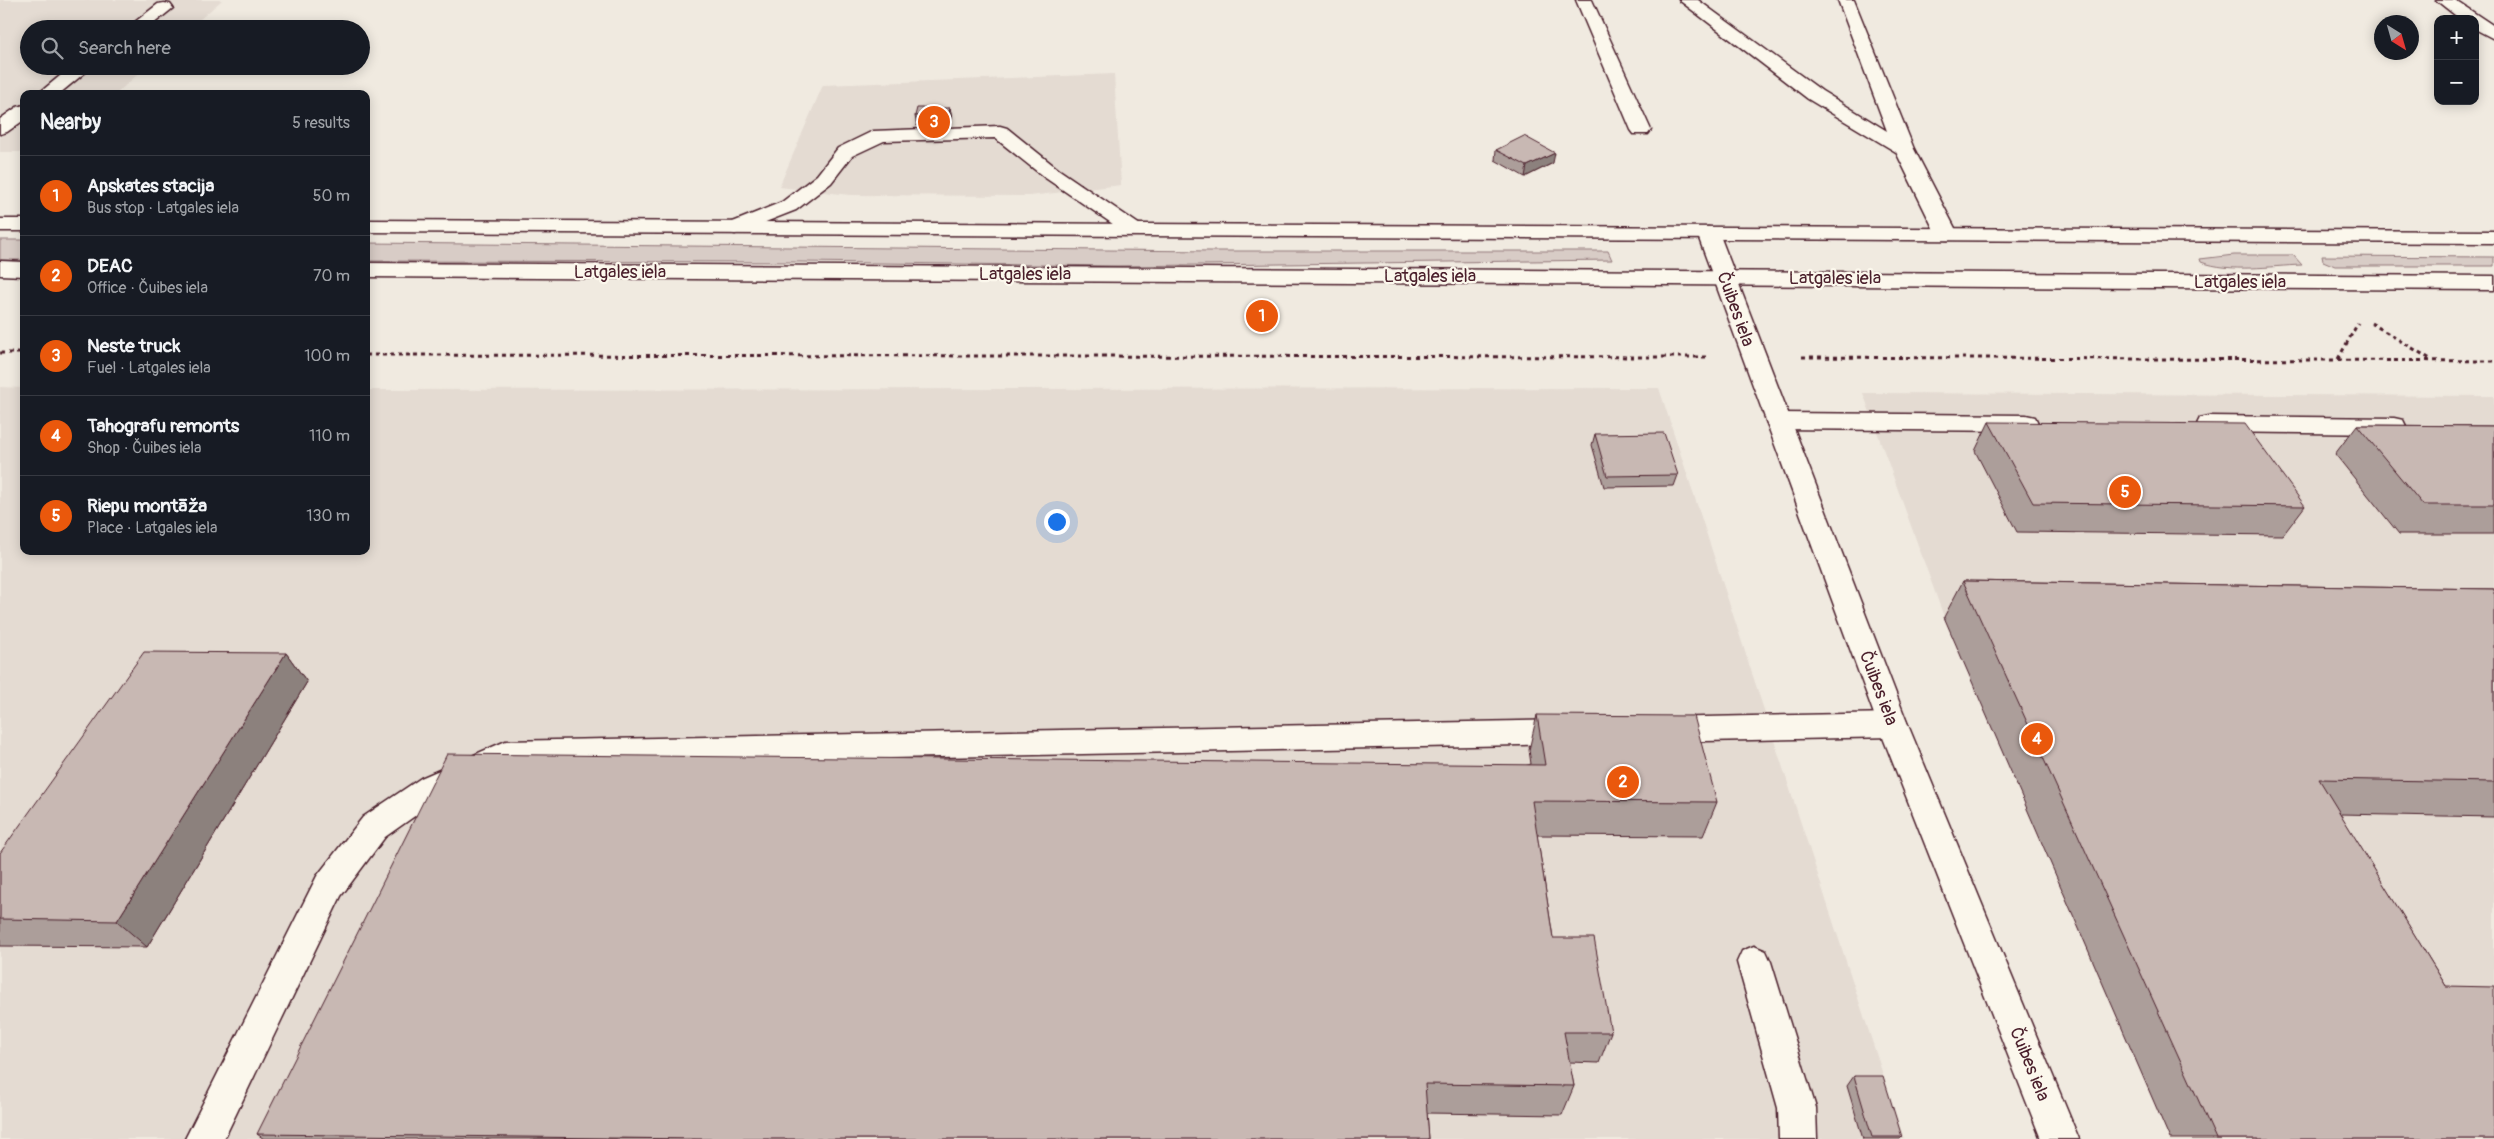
<!DOCTYPE html>
<html lang="en">
<head>
<meta charset="utf-8">
<style>
	:root { --surface:#171b24; --page:#242831; --text:#f1f3f6; --muted:#9ea1a6; --line:#363941; --accent:#ea580c }
	body { margin:0; font-family:Pangolin,sans-serif; background:var(--page); color:var(--text) }
	.controls { position:absolute; right:15px; top:15px; display:grid; overflow:hidden; border-radius:10px; box-shadow:0 2px 12px #0003 }
	.controls button { width:45px; height:45px; display:grid; place-items:center; padding:0; border:0; border-bottom:1px solid var(--line); background:var(--surface); color:var(--text); font:25px sans-serif }
	.compass { position:absolute; left:2374px; top:15px; width:45px; height:45px; border-radius:50%; background:var(--surface); box-shadow:0 2px 12px #0003; rotate:143deg }
	.you { position:absolute; left:1056px; top:521px; width:18px; height:18px; margin:-12px; border:4px solid #fff; border-radius:50%; background:#1a73e8; box-shadow:0 0 0 8px #1a73e833 }
	.badge { display:grid; place-items:center; width:32px; height:32px; border-radius:50%; background:var(--accent); color:#fff; font-size:16px; font-weight:700 }
	.pin { position:absolute; translate:-50% -50%; border:2px solid #fff; box-shadow:0 1px 5px #0006 }
	.list { margin:0; padding:0; list-style:none }
	h2 { display:flex; justify-content:space-between; align-items:center; height:65px; margin:0; padding:0 20px; font-size:21px }
	h2 small { font-size:16px; font-weight:400; color:var(--muted) }
	.list li { display:grid; grid-template-columns:32px 1fr auto; gap:15px; align-items:center; box-sizing:border-box; height:80px; padding:0 20px; border-top:1px solid var(--line) }
	.list b { display:block; font-size:19px; white-space:nowrap }
	.list p { margin:0; font-size:16px; white-space:nowrap; color:var(--muted) }
	.list em { font-size:16px; font-style:normal; color:var(--muted) }
	.icon { flex:none; width:28px; height:28px; fill:none; stroke:currentColor; stroke-width:2; stroke-linecap:round; stroke-linejoin:round }
	.map { position:relative; flex:none; width:2494px; height:1139px; overflow:hidden }
	.search { position:absolute; background:var(--surface); box-shadow:0 2px 12px #0003; left:20px; top:20px; width:350px; height:55px; display:flex; align-items:center; gap:12px; box-sizing:border-box; padding:0 18px; border-radius:28px; color:var(--muted); font-size:19px }
	.panel { position:absolute; background:var(--surface); box-shadow:0 2px 12px #0003; left:20px; top:90px; width:350px; height:465px; border-radius:10px }
	.map>svg:first-child { display:block }
	.built { fill:#e4dbd2 }
	.green { fill:#d8ccc6; stroke:#917678 }
	.lines { fill:none; stroke-linecap:round; stroke-linejoin:round }
	.service-casing { stroke:#4a1f2b; stroke-width:3 }
	.minor-casing { stroke:#4a1f2b; stroke-width:3 }
	.trunk-casing { stroke:#4a1f2b; stroke-width:3 }
	.path { stroke:#4a1f2b; stroke-width:3; stroke-dasharray:4 4; stroke-linecap:butt }
	.service { fill:#fbf7ec; fill-rule:evenodd }
	.minor { fill:#fbf7ec; fill-rule:evenodd }
	.trunk { fill:#fbf7ec; fill-rule:evenodd }
	.wall { fill:#ac9e9a; stroke:#4a1f2b }
	.shaded-wall { fill:#8c817d; stroke:#4a1f2b }
	.building { fill:#c8b8b3; stroke:#4a1f2b }
	.labels { text-anchor:middle; stroke-width:4.5; stroke-linejoin:round; paint-order:stroke }
	.street-label { font-size:18px; fill:#4a1f2b; stroke:#fbf7ec }
</style>
</head>
<body>
<div class="map">
<svg width="2494" height="1139" viewBox="0 0 2494 1139">
	<rect width="100%" height="100%" fill="#f0eae0"/>
	<filter id="ink" filterUnits="userSpaceOnUse"><feTurbulence type="fractalNoise" baseFrequency=".02" numOctaves="2"/><feDisplacementMap in="SourceGraphic" scale="10" xChannelSelector="R" yChannelSelector="G"/><feConvolveMatrix kernelMatrix="1 2 1 2 8 2 1 2 1" color-interpolation-filters="sRGB"/></filter>
	<g filter="url(#ink)">
		<path class="built" d="M 0,0 L 222,0 L 189,29 L 29,29 L 29,66 L 147,66 L 116,94 L 24,94 L 24,152 L 0,152 Z
			M 1114,74 L 1121,185 L 1030,196 L 850,195 L 779,187 L 823,85 Z
			M 0,387 L 24,388 L 24,551 L 366,551 L 366,390 L 1659,388 L 1904,1139 L 0,1139 Z
			M 1863,393 L 2494,396 L 2494,1139 L 1944,617 Z"/>
		<path class="green" d="M 0,240 L 24,240 L 24,260 L 0,260 Z
			M 366,243 L 1212,251 L 1608,251 L 1612,260 L 1117,266 L 800,262 L 366,261 Z
			M 2234,255 L 2293,255 L 2302,265 C 2270,266 2231,273 2201,262 L 2200,259 Z
			M 2322,256 L 2494,257 L 2494,266 L 2335,266 L 2323,261 Z"/>
		<g class="lines">
			<defs>
				<path id="service" d="M 1576,0 L 1592,0 L 1651,130 L 1648,134 L 1634,134 L 1631,130 Z
					M 164,3 L 170,4 L 173,8 L 147,29 L 126,29 L 158,4 Z
					M 72,66 L 93,66 L 59,94 L 38,94 Z
					M 24,105 L 24,120 L 7,132 L 0,134 L 0,119 L 17,107 Z
					M 1000,126 L 1007,128 L 1058,169 L 1140,225 L 1144,229 L 1140,233 L 1133,235 L 1126,233 L 1044,177 L 995,138 L 884,141 L 852,156 L 831,183 L 796,210 L 735,234 L 728,232 L 724,228 L 728,224 L 782,202 L 817,175 L 838,148 L 873,131 Z
					M 1778,413 L 2026,415 L 2035,417 L 2038,423 L 2035,429 L 2026,431 L 1778,429 L 1769,427 L 1766,421 L 1769,415 Z
					M 2209,416 L 2394,418 L 2403,420 L 2406,426 L 2403,432 L 2394,434 L 2209,432 L 2200,430 L 2197,424 L 2200,418 Z
					M 1893,713 L 1904,716 L 1908,725 L 1904,734 L 1893,737 L 1659,742 L 1648,739 L 1644,730 L 1648,721 L 1659,718 Z
					M 1569,720 L 1580,723 L 1584,732 L 1580,741 L 1569,744 L 509,766 L 443,796 L 385,837 L 341,896 L 224,1139 L 185,1139 L 317,876 L 363,817 L 421,778 L 506,741 Z
					M 1754,946 L 1766,951 L 1771,962 L 1816,1108 L 1817,1139 L 1779,1139 L 1778,1108 L 1737,962 L 1742,951 Z"/>
				<path id="minor" d="M 1679,0 L 1698,0 L 1822,91 L 1887,131 L 1838,0 L 1854,0 L 1914,149 L 1958,234 L 1955,239 L 1947,240 L 1939,239 L 1936,234 L 1896,152 L 1808,99 Z
					M 2436,0 L 2455,0 L 2494,26 L 2494,39 L 2475,29 L 2475,19 L 2460,19 Z
					M 1708,227 L 1715,229 L 1719,233 L 1908,725 L 2079,1139 L 2041,1139 L 1878,725 L 1697,233 L 1701,229 Z"/>
				<path id="trunk" d="M 0,219 L 24,219 L 24,231 L 0,231 Z
					M 366,220 L 2494,231 L 2494,243 L 366,232 Z
					M 0,261 L 24,262 L 24,276 L 0,275 Z
					M 366,263 L 2494,276 L 2494,290 L 366,277 Z"/>
			</defs>
			<use href="#service" class="service-casing"/>
			<use href="#minor" class="minor-casing"/>
			<use href="#trunk" class="trunk-casing"/>
			<path class="path" d="M 2371,323 L 2432,360
				M 0,353 L 24,353
				M 366,355 L 1708,357
				M 1802,357 L 2494,361
				M 2338,359 L 2358,323"/>
			<use href="#service" class="service"/>
			<use href="#minor" class="minor"/>
			<use href="#trunk" class="trunk"/>
		</g>
		<path class="wall" d="M 950,108 L 952,118 L 950,125 L 917,126 L 915,116 Z
			M 1496,150 L 1553,163 L 1525,177 L 1495,160 Z
			M 1989,422 L 2305,506 L 2283,535 L 2017,532 L 1975,451 Z
			M 2357,425 L 2494,426 L 2494,534 L 2399,534 L 2335,454 Z
			M 1595,434 L 1678,475 L 1674,486 L 1604,487 L 1592,445 Z
			M 1963,581 L 2494,589 L 2494,817 L 2340,814 L 2446,986 L 2494,1139 L 2170,1139 L 1944,617 Z
			M 286,653 L 307,682 L 147,947 L 0,946 L 0,853 Z
			M 1537,715 L 1717,802 L 1703,836 L 1537,835 L 1553,938 L 1611,1032 L 1599,1063 L 1569,1062 L 1574,1086 L 1562,1115 L 1427,1113 L 1429,1139 L 264,1139 L 257,1134 L 1531,764 L 1529,750 Z
			M 1854,1076 L 1902,1137 L 1900,1139 L 1863,1139 L 1847,1086 Z"/>
		<path class="shaded-wall" d="M 950,108 L 952,118 L 950,125 L 948,115 Z
			M 1555,153 L 1553,163 L 1525,177 L 1527,166 Z
			M 286,653 L 307,682 L 147,947 L 117,921 Z"/>
		<path class="building" d="M 917,108 L 950,108 L 948,115 L 915,116 Z
			M 1524,136 L 1555,153 L 1527,166 L 1496,150 Z
			M 1989,422 L 2245,424 L 2305,506 L 2033,503 Z
			M 2357,425 L 2494,426 L 2494,505 L 2423,505 Z
			M 1664,433 L 1678,475 L 1607,476 L 1595,434 Z
			M 1963,581 L 2494,589 L 2494,782 L 2319,779 L 2446,986 L 2494,987 L 2494,1139 L 2216,1139 Z
			M 144,652 L 286,653 L 117,921 L 0,919 L 0,853 Z
			M 1537,715 L 1694,716 L 1717,802 L 1532,801 L 1553,938 L 1594,938 L 1611,1032 L 1564,1032 L 1574,1086 L 1425,1084 L 1429,1139 L 697,1139 L 257,1134 L 447,754 L 1545,765 Z
			M 1854,1076 L 1883,1076 L 1902,1137 L 1872,1137 Z"/>
	</g>
	<g class="labels">
		<g class="street-label">
			<text x="620" y="278">Latgales iela</text>
			<text x="1025" y="280">Latgales iela</text>
			<text x="1430" y="282">Latgales iela</text>
			<text x="1835" y="284">Latgales iela</text>
			<text x="2240" y="288">Latgales iela</text>
			<text transform="translate(1736 309) rotate(70)" y="6">Čuibes iela</text>
			<text transform="translate(1879 688) rotate(69)" y="6">Čuibes iela</text>
			<text transform="translate(2030 1064) rotate(68)" y="6">Čuibes iela</text>
		</g>
	</g>
</svg>
<div class="controls">
<button>+</button>
<button>−</button>
</div>
<svg class="compass" viewBox="-18 -18 36 36"><path d="M0-13l5 13h-10z" fill="#e53935"/><path d="M0 13l5-13h-10z" fill="#9ea1a6"/></svg>
<div class="you"></div>
<div class="pin badge" style="left:1262px;top:316px">1</div>
<div class="pin badge" style="left:1623px;top:782px">2</div>
<div class="pin badge" style="left:934px;top:122px">3</div>
<div class="pin badge" style="left:2037px;top:739px">4</div>
<div class="pin badge" style="left:2125px;top:492px">5</div>
<div class="search"><svg class="icon" aria-label="search" viewBox="0 0 24 24"><circle cx="10" cy="10" r="6"/><path d="M15 15l6 6"/></svg>Search here</div>
<section class="panel">
<h2>Nearby<small>5 results</small></h2>
<ul class="list">
<li><span class="badge">1</span><div><b>Apskates stacija</b><p>Bus stop · Latgales iela</p></div><em>50 m</em></li>
<li><span class="badge">2</span><div><b>DEAC</b><p>Office · Čuibes iela</p></div><em>70 m</em></li>
<li><span class="badge">3</span><div><b>Neste truck</b><p>Fuel · Latgales iela</p></div><em>100 m</em></li>
<li><span class="badge">4</span><div><b>Tahografu remonts</b><p>Shop · Čuibes iela</p></div><em>110 m</em></li>
<li><span class="badge">5</span><div><b>Riepu montāža</b><p>Place · Latgales iela</p></div><em>130 m</em></li>
</ul>
</section>
</div>
</body>
</html>
